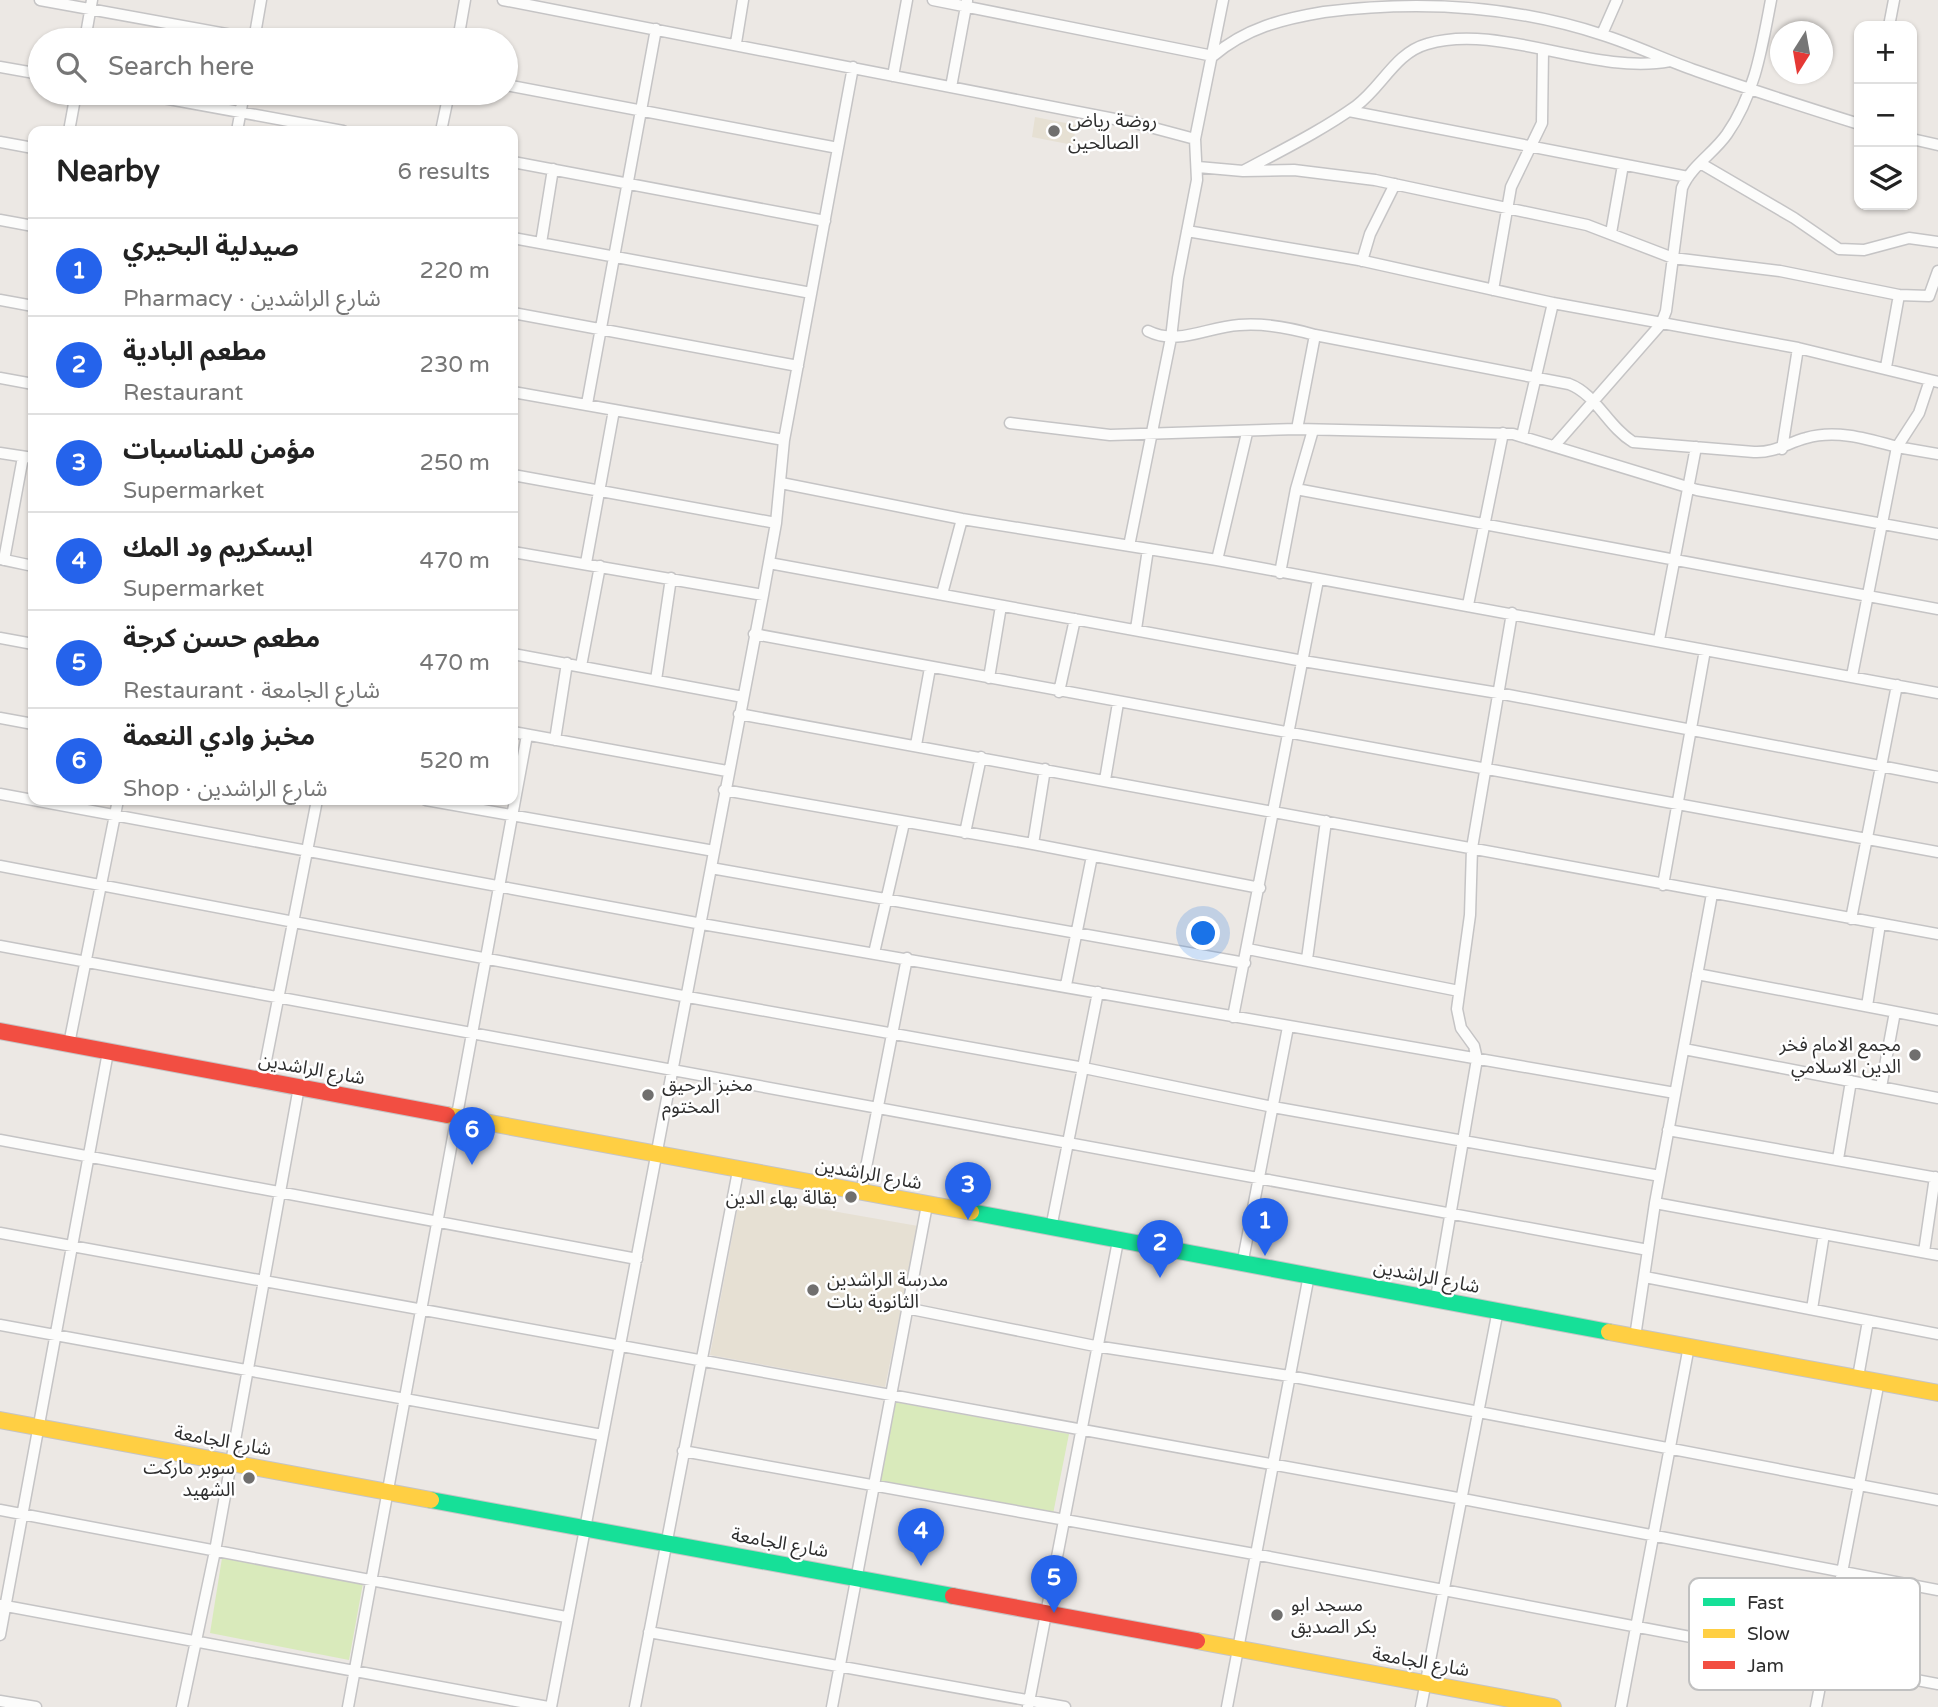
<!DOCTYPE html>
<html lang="en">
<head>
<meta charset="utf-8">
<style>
	:root { --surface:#fff; --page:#f2f2f2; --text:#222; --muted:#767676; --line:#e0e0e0; --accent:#2563eb }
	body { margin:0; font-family:"Varela Round","Noto Sans Arabic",sans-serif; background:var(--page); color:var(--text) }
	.controls { position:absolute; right:21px; top:21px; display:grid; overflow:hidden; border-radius:14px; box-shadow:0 2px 5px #0004 }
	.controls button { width:63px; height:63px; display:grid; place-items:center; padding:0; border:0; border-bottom:2px solid var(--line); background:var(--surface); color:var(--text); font:35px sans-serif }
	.compass { position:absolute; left:1770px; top:21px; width:63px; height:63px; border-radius:50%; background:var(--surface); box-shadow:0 2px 5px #0004; rotate:191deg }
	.you { position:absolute; left:1204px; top:934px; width:24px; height:24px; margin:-18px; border:5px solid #fff; border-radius:50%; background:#1a73e8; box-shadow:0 0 0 10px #1a73e833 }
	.badge { display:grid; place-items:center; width:46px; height:46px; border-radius:50%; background:var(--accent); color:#fff; font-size:23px; font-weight:700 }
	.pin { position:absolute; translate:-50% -58px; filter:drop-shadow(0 2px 4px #0008) }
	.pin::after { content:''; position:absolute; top:37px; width:24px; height:21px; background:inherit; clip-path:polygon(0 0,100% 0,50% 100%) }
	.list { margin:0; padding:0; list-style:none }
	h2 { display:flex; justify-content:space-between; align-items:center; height:91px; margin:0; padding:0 28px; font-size:30px }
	h2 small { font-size:23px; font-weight:400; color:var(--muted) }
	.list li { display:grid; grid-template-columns:46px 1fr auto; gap:21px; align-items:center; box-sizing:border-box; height:98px; padding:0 28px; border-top:2px solid var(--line) }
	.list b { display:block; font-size:26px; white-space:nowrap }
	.list p { margin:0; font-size:23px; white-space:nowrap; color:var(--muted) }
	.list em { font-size:23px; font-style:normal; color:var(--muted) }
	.icon { flex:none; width:38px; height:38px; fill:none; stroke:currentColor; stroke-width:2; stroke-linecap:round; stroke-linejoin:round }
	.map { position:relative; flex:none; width:1938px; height:1707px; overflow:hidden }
	.search { position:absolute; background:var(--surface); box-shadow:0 2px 5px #0004; left:28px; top:28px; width:490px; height:77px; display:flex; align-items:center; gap:18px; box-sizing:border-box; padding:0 24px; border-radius:38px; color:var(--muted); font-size:26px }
	.panel { position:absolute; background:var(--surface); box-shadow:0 2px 5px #0004; left:28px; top:126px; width:490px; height:679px; border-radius:14px }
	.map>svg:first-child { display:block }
	.education { fill:#e6e0d3 }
	.pitch { fill:#d9eabb }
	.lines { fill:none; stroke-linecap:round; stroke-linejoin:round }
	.street-casing { stroke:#c5c4c5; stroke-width:13 }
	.fast-casing { stroke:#c5c4c5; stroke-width:18 }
	.slow-casing { stroke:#c5c4c5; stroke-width:18 }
	.jam-casing { stroke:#c5c4c5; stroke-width:18 }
	.street { stroke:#fcfcfb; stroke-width:10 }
	.fast { stroke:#16e098; stroke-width:16 }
	.slow { stroke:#ffcf43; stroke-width:16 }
	.jam { stroke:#f24e42; stroke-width:16 }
	.poi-dot { fill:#706f6e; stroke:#fff; stroke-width:2.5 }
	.labels { text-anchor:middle; stroke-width:5; stroke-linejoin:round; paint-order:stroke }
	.poi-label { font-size:19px; fill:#2e2e2e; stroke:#fff; text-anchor:start }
	.street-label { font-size:19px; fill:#2e2e2e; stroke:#fff }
	.key { fill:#fff; stroke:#c0c0c0; stroke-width:2 }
	.key-label { font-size:19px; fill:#2e2e2e }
</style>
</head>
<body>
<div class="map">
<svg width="1938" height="1707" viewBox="0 0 1938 1707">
	<rect width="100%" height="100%" fill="#ece8e4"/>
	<path class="education" d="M 1035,117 L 1076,125 L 1073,145 L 1032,137 Z
		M 740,1195 L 918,1226 L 885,1387 L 710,1355 Z"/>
	<path class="pitch" d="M 895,1402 L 1069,1434 L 1053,1514 L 879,1482 Z
		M 222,1558 L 363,1583 L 349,1660 L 210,1633 Z"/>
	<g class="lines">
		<defs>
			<path id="street" d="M 40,0 L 260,40
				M 503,0 L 1135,123 L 1195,139
				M 933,0 L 1213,56
				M 1889,26 L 1894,0
				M 1602,34 L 1617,0
				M 85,40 L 92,0
				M 254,40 L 261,0
				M 458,40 L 465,0
				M 736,43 L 743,0
				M 1213,56 C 1246,28 1282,19 1324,12 C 1419,0 1512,5 1603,35 C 1635,45 1665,60 1697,71 C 1751,90 1805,107 1859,124
				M 0,67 L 40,74
				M 893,76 L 907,0
				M 506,85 L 838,148
				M 951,87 L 967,1
				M 136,93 L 343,131
				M 1349,111 L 1688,177
				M 69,131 L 76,93
				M 237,131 L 244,93
				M 441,131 L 449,93
				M 1912,139 L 1938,145
				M 0,142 L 33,148
				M 513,162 L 825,221
				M 1700,163 L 1794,218 L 1839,249 L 1864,250 L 1909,238 L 1938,242
				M 1198,167 L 1243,171 L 1294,170 L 1375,180 L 1587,225 L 1673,258 L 1780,271 L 1899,295 L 1929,296 L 1938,271
				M 1245,170 C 1282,150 1321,131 1356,106 C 1382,87 1395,53 1427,44 C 1499,22 1594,76 1670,61
				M 0,220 L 33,226
				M 1187,231 L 1359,260 L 1553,303 L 1522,436
				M 1611,233 L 1623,165
				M 513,238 L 811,293
				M 541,243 L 553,169
				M 1362,261 L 1370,234 L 1395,184
				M 1493,290 L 1511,187 L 1542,123 L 1543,50
				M 0,300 L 33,306
				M 1553,303 L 1798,348 L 1930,380
				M 513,313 L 798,366
				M 1148,331 C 1178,346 1207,327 1239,325 C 1264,323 1291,328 1315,335 L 1297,429
				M 1315,335 L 1569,384 C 1596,394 1608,427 1633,442 L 1754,452 C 1775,453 1787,443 1806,438 C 1836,429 1868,439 1897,447 L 1919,413 L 1930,380 L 1938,382
				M 1886,367 L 1899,295
				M 0,378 L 33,384
				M 513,392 L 784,440
				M 587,404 L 656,29
				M 1010,423 L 1110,435 L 1297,429 L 1513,434 L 1697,490 L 1938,534
				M 1555,445 L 1661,324 L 1666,311 L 1682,188 C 1691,166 1714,153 1727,134 C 1755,94 1762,47 1771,0
				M 1782,449 L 1798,348
				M 0,453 L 33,458
				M 513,475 L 776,523
				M 781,483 L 962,519 L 1217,560 L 1938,693
				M 1296,489 L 1938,609
				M 1129,546 L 1171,338 L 1178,278 L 1197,180 L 1195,139 L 1223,0
				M 513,552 L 763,595
				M 0,559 L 33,566
				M 4,560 L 23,457
				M 1217,560 L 1247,433
				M 586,563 L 614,410
				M 769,563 L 1303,661 L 1498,693 L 1938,777
				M 1280,573 L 1296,489 L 1313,430
				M 942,594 L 962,519
				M 1468,605 L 1503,433
				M 1136,629 L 1148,549
				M 754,634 L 1938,852
				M 0,638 L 33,644
				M 1659,640 L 1696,447
				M 513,654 L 743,697
				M 581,666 L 600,566
				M 1852,676 L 1897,447 L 1938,454
				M 989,678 L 1001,606
				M 656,680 L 671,578
				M 1059,692 L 1075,619
				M 739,714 L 1938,934
				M 0,718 L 33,724
				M 513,732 L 727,771
				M 555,740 L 567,663
				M 916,745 L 930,668
				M 1105,780 L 1118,703
				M 724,790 L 1033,844 L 1260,888
				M 0,794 L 702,924 L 1675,1093
				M 426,800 L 714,851
				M 965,833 L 981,757
				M 1033,844 L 1045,769
				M 0,866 L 688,997 L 1084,1068 L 1273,1107 L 1660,1176
				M 711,868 L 1245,963
				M 1663,885 L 1705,650
				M 1851,919 L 1897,685
				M 0,946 L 1648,1250
				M 1248,949 L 1459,991
				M 874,953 L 904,823
				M 1307,959 L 1326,821
				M 1697,974 L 1938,1020
				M 1066,985 L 1092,856
				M 1867,1006 L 1880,924
				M 1233,1017 L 1318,580
				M 69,1044 L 118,800
				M 1684,1049 L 1938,1098
				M 262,1081 L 317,800
				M 1881,1087 L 1895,1012
				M 1668,1130 L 1938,1178
				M 0,1140 L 637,1259
				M 1838,1159 L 1851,1081
				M 861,1193 L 907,958
				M 1655,1203 L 1938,1255
				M 1051,1228 L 1098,992
				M 0,1233 L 1463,1499 L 1938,1590
				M 1924,1252 L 1935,1177
				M 1242,1265 L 1288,1027
				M 1645,1277 L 1938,1334
				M 1436,1298 L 1477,1059 L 1474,1046 L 1461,1028 L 1457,1009 L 1470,915 L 1472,848 L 1512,613
				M 906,1308 L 1095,1346 L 1289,1376 L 1479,1412 L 1938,1500
				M 1812,1309 L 1824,1234
				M 0,1325 L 602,1435
				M 1635,1337 L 1655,1203 L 1712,894
				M 1858,1377 L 1868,1321
				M 683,1451 L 1254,1554 L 1938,1684
				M 0,1510 L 566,1617
				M 0,1605 L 548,1707
				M 649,1632 L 1065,1707
				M 0,1635 L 108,1052
				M 0,1701 L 36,1707
				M 182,1707 L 215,1551 L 299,1087
				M 348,1707 L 527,735
				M 551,1707 L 763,595 L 776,523 L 784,440 L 853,67
				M 635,1707 L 738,1171
				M 832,1707 L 927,1205
				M 1028,1707 L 1118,1241
				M 1227,1707 L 1309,1275
				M 1421,1707 L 1498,1310
				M 1621,1707 L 1689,1346
				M 1816,1707 L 1879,1381"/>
			<path id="fast" d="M 971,1212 L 1609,1332
				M 431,1500 L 953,1596"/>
			<path id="slow" d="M 447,1115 L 971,1212
				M 1609,1332 L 1938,1393
				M 0,1420 L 431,1500
				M 1197,1641 L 1553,1707"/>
			<path id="jam" d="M 0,1031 L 447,1115
				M 953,1596 L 1197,1641"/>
		</defs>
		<use href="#street" class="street-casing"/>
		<use href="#fast" class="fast-casing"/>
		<use href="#slow" class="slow-casing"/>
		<use href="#jam" class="jam-casing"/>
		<use href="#street" class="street"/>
		<use href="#fast" class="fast"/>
		<use href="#slow" class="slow"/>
		<use href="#jam" class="jam"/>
	</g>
	<g class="poi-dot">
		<circle cx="1054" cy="131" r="7"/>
		<circle cx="1915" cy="1055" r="7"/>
		<circle cx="648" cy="1095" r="7"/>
		<circle cx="851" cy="1197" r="7"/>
		<circle cx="813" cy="1290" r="7"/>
		<circle cx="249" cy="1478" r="7"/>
		<circle cx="1277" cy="1615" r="7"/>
	</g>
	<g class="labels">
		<g class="poi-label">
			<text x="1068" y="127">روضة رياض<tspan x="1068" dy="22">الصالحين</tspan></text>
			<text x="1901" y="1051" text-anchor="end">مجمع الامام فخر<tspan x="1901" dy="22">الدين الاسلامي</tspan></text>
			<text x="662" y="1091">مخبز الرحيق<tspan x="662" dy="22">المختوم</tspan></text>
			<text x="837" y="1204" text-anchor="end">بقالة بهاء الدين</text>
			<text x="827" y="1286">مدرسة الراشدين<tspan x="827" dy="22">الثانوية بنات</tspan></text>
			<text x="235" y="1474" text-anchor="end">سوبر ماركت<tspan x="235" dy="22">الشهيد</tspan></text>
			<text x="1291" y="1611">مسجد ابو<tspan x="1291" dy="22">بكر الصديق</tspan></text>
		</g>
		<g class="street-label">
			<text transform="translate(312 1068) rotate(10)" y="7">شارع الراشدين</text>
			<text transform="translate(869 1173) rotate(10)" y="7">شارع الراشدين</text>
			<text transform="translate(1427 1276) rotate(11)" y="7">شارع الراشدين</text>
			<text transform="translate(223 1440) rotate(10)" y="7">شارع الجامعة</text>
			<text transform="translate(780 1542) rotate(10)" y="7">شارع الجامعة</text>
			<text transform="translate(1421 1661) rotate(10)" y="7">شارع الجامعة</text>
		</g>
	</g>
	<rect x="1689" y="1578" width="231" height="112" rx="10" class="key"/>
	<rect x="1703" y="1598" width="32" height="8" fill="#16e098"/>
	<rect x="1703" y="1629" width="32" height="9" fill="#ffcf43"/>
	<rect x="1703" y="1661" width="32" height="8" fill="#f24e42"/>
	<g class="key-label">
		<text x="1747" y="1609">Fast</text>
		<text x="1747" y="1640">Slow</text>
		<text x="1747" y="1672">Jam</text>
	</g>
</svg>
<div class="controls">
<button>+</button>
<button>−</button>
<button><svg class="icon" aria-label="layers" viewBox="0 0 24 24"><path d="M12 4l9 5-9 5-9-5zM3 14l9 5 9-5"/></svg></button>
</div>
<svg class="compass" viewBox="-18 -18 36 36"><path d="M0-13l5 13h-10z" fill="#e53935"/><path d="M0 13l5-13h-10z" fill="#767676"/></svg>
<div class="you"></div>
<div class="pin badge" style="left:1265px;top:1256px">1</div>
<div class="pin badge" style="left:1160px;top:1278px">2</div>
<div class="pin badge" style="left:968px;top:1220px">3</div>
<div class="pin badge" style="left:921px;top:1566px">4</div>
<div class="pin badge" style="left:1054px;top:1613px">5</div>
<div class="pin badge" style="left:472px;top:1165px">6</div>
<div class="search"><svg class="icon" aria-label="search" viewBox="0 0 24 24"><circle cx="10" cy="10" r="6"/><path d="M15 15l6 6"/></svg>Search here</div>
<section class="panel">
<h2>Nearby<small>6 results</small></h2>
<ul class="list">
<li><span class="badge">1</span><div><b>صيدلية البحيري</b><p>Pharmacy · شارع الراشدين</p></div><em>220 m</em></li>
<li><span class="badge">2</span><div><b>مطعم البادية</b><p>Restaurant</p></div><em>230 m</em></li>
<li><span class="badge">3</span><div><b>مؤمن للمناسبات</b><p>Supermarket</p></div><em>250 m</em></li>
<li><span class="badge">4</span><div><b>ايسكريم ود المك</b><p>Supermarket</p></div><em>470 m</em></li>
<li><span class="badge">5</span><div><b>مطعم حسن كرجة</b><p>Restaurant · شارع الجامعة</p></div><em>470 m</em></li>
<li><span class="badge">6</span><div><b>مخبز وادي النعمة</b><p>Shop · شارع الراشدين</p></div><em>520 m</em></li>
</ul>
</section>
</div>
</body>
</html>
